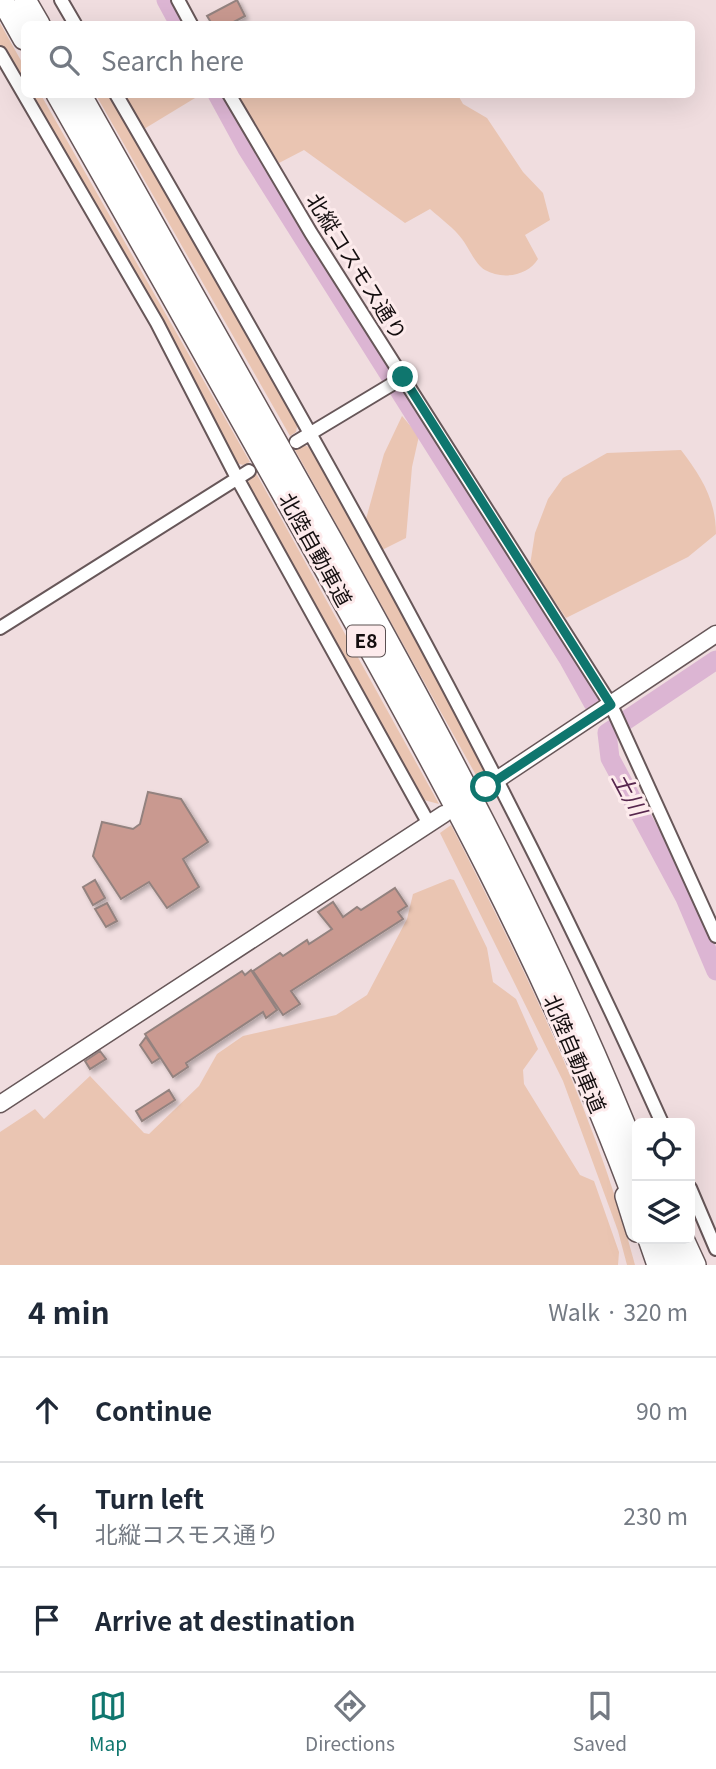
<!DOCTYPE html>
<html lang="en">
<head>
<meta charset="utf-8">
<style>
	:root { --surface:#fff; --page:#f6f6f7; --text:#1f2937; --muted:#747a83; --line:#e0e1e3; --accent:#0f766e }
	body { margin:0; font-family:Georgia,"Noto Sans JP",serif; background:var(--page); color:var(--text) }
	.controls { position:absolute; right:21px; bottom:21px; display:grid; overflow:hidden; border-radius:10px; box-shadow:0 7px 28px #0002 }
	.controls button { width:63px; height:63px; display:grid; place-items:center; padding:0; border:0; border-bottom:2px solid var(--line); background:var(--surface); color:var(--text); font:35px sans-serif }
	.stop { position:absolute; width:21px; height:21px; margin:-16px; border:5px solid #0f766e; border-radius:50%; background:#fff }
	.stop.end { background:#0f766e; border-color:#fff; box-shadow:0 2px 7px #0008 }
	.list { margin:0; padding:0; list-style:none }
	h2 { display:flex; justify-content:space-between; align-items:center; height:91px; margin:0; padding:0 28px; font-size:30px }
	h2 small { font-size:23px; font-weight:400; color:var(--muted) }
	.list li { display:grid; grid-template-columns:46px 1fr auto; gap:21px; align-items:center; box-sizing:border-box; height:105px; padding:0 28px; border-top:2px solid var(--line) }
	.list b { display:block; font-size:26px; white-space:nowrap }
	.list p { margin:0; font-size:23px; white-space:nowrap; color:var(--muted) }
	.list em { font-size:23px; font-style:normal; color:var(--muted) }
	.icon { flex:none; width:38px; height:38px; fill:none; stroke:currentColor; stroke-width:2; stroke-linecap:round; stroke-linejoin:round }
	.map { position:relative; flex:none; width:716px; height:1265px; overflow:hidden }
	.search { position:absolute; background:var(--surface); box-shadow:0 7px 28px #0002; left:21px; right:21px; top:21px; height:77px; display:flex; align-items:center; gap:18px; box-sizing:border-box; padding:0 24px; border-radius:10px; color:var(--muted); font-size:26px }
	.sheet { height:406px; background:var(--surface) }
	nav { display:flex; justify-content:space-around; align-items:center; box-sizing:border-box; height:98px; border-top:2px solid var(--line); background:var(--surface); font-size:19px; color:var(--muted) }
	nav a { display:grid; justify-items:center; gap:4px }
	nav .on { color:var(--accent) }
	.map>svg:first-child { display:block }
	.green { fill:#eac5b2 }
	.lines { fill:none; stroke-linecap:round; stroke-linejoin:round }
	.river { stroke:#dcb5d3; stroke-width:19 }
	.building { fill:#c99990; stroke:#93827f; stroke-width:2; filter:url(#shadow) }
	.minor-casing { stroke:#675759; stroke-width:16 }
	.tertiary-casing { stroke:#675759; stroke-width:19 }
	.motorway-casing { stroke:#675759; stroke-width:24 }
	.minor { stroke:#fff; stroke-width:12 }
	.tertiary { stroke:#fff; stroke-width:16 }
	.motorway { stroke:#fff; stroke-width:21 }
	.route { stroke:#0f766e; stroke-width:9 }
	.labels { text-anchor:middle; stroke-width:6; stroke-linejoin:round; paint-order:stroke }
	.shield { fill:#fdebec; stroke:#5a5051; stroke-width:2 }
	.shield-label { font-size:19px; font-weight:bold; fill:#140e0f }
	.street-label { font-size:21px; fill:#140e0f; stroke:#fdebec }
	.water-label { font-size:23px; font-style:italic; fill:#57274e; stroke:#fdebec }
</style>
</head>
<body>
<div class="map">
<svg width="716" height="1265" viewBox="0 0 716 1265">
	<defs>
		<filter id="shadow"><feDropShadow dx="3" dy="3" stdDeviation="2" flood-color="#0004"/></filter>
	</defs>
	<rect width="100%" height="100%" fill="#f0dddf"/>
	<path class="green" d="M 0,23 L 24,66 L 24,94 L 41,95 L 250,462 L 243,465 L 233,462 L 0,55 Z
		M 132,94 L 200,94 L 200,95 L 144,129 L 126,98 Z
		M 96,95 L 110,95 L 298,421 L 296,432 L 290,436 Z
		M 234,95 L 458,95 L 463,104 L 487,118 L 523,172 L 543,193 L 550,220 L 525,235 L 538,259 C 528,276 502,280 485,270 C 475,264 469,248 462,239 C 454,228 441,219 430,209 L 405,223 L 304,150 L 279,163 Z
		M 402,416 L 419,436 L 412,467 L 406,538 L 382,550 L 366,519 L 384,454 Z
		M 304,445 L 314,449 L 484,758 L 484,771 L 477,777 L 295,450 Z
		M 681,450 C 701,476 716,500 716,534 L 688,557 L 566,618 L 530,565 L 535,533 L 548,499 L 563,478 L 607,453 Z
		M 256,473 L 439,804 L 420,799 L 247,486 L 250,477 Z
		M 451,825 C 523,966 595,1111 635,1265 L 627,1265 L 618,1231 L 563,1081 L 440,833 Z
		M 450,879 L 454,880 L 487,948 L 493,982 L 516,999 L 538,1049 L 523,1070 L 524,1084 L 580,1175 L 594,1181 L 619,1252 L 618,1265 L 0,1265 L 0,1132 L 35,1109 L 44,1119 L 90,1076 L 144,1133 L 149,1134 L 199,1086 L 217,1054 L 243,1036 L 336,1015 L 367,995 L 407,919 L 413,894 Z"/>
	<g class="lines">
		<path class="river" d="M 166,0 L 179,24
			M 217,94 L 247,149 L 569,660 L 593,703
			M 716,660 L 607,733 L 610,758 L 685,898 L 716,971"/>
	</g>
	<path class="building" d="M 237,0 L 245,16 L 230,24 L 212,24 L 207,16 Z
		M 148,792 L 181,799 L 208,842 L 183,859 L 199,887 L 167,908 L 149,882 L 121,899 L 93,856 L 102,822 L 133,829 L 140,824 Z
		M 95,880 L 105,898 L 93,905 L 83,887 Z
		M 395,888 L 407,906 L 398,912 L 403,919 L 291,991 L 300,1004 L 283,1015 L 253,971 L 280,953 L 283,956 L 307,940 L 309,944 L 332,929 L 318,912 L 333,902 L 343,917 L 357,907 L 361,910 Z
		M 107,903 L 117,921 L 106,927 L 95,909 Z
		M 251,970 L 277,1010 L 266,1018 L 263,1012 L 186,1063 L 188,1067 L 173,1077 L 145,1034 L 242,971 L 245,975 Z
		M 146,1037 L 160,1058 L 152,1063 L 140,1045 Z
		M 100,1051 L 106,1059 L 90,1069 L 85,1061 Z
		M 169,1090 L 175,1100 L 142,1121 L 136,1111 Z"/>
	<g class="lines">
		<defs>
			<path id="minor" d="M 61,0 L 75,24
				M 178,0 L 191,24
				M 0,53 L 157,323 L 237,478 L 429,824
				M 116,94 C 311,430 504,769 662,1123
				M 229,94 L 311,233 L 611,705 L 716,936
				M 296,442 L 399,380
				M 0,628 L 249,471
				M 690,1188 L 716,1249"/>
			<path id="tertiary" d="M 486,787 L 716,634
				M 0,1104 L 444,814"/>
			<path id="motorway" d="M 2,0 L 24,39
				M 25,0 L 39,24
				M 57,94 C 144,246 229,398 315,551 C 435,763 553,978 637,1207
				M 80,94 C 165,243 249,392 332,541 C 444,741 552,942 637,1156
				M 626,1196 L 637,1231
				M 649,1239 L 658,1265
				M 669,1239 L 678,1265
				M 683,1239 L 695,1265"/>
		</defs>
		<use href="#minor" class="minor-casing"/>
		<use href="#tertiary" class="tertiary-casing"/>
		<use href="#motorway" class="motorway-casing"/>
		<use href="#minor" class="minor"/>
		<use href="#tertiary" class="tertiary"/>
		<use href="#motorway" class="motorway"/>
	</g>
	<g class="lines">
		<path class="route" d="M 403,377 L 611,705 L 486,787"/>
	</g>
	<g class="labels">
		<rect class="shield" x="347" y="625.5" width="38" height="31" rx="5"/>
		<g class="shield-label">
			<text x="366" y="648">E8</text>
		</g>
		<g class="street-label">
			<text transform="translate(356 267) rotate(58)" y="7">北縦コスモス通り</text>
			<text transform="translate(315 550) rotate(61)" y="7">北陸自動車道</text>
			<text transform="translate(574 1054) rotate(67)" y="7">北陸自動車道</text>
		</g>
		<g class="water-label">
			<text transform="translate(629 794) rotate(62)" y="8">土川</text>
		</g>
	</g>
</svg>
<div class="controls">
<button><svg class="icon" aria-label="locate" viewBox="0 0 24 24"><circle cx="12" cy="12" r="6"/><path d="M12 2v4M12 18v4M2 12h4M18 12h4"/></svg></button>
<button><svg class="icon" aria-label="layers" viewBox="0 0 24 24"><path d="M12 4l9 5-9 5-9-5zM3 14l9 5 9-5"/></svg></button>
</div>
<div class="stop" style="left:486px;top:787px"></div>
<div class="stop end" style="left:403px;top:377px"></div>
<div class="search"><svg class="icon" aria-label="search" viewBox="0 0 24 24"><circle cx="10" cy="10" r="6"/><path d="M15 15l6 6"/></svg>Search here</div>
</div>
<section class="sheet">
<h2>4 min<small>Walk · 320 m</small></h2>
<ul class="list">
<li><svg class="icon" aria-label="ahead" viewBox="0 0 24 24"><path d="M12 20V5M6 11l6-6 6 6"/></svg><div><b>Continue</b></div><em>90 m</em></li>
<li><svg class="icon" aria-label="left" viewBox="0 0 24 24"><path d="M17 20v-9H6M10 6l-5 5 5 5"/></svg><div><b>Turn left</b><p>北縦コスモス通り</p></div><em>230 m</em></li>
<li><svg class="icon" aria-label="arrive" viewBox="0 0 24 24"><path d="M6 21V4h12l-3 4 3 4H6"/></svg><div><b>Arrive at destination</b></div></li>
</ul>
</section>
<nav>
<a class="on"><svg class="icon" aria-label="map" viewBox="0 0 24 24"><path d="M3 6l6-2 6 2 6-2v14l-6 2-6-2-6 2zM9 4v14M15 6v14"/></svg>Map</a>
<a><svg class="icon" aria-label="directions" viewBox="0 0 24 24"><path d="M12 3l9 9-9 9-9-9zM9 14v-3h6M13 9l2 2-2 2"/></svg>Directions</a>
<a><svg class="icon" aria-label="saved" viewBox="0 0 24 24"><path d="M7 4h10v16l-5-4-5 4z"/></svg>Saved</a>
</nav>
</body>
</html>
